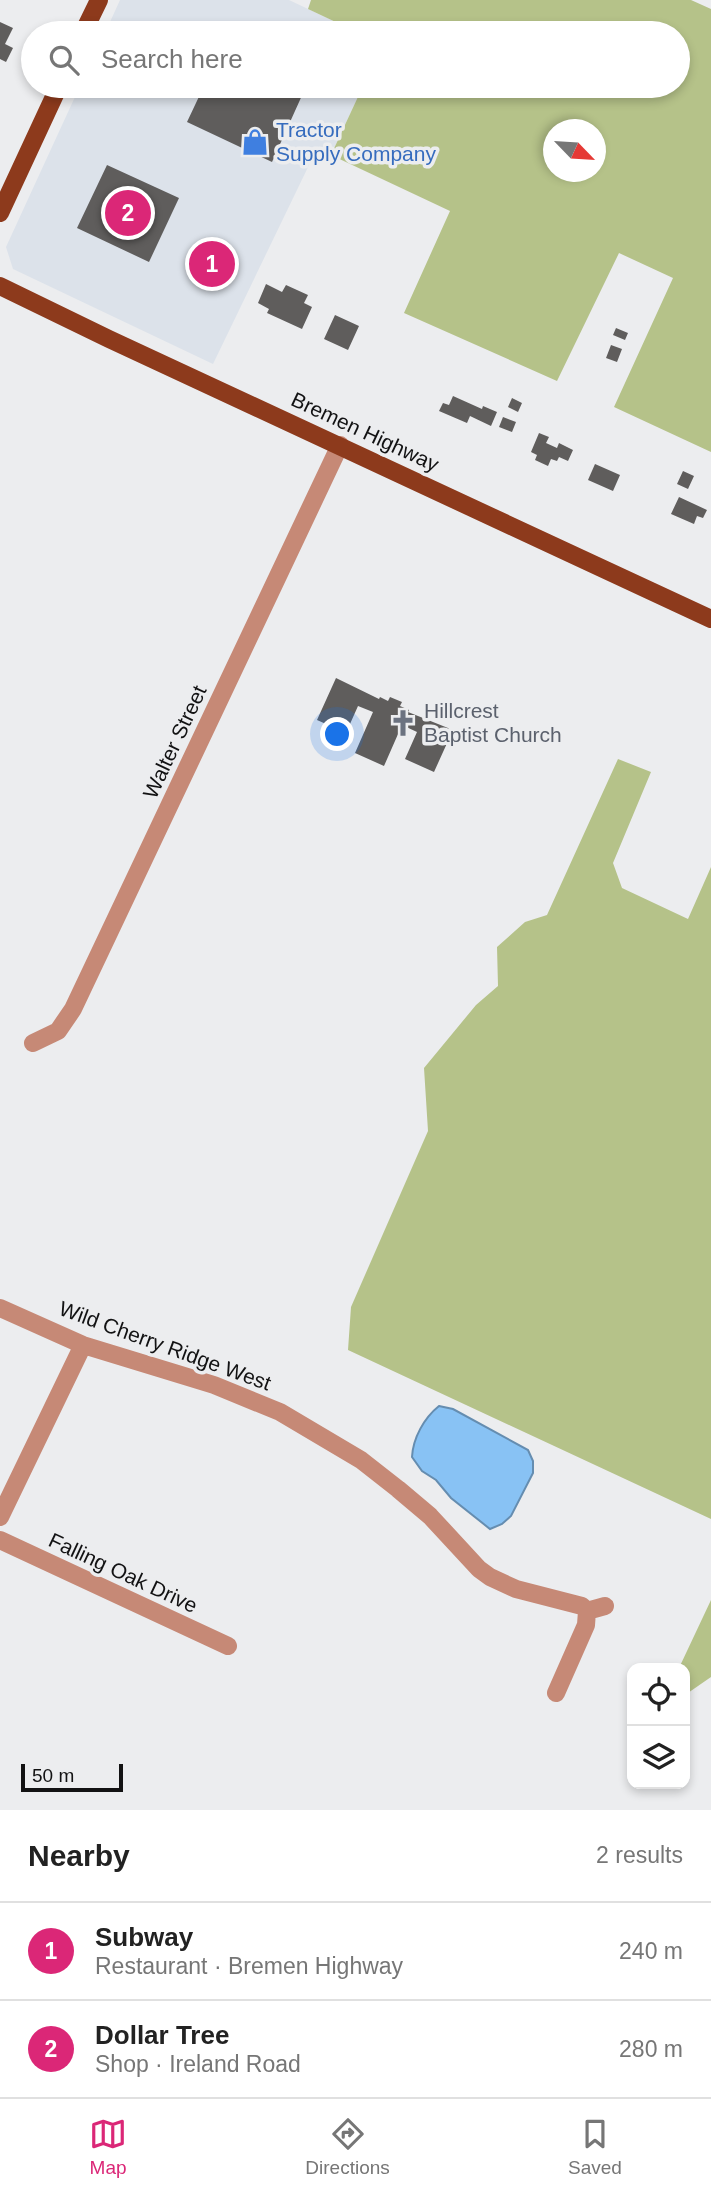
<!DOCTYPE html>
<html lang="en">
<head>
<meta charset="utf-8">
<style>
	:root { --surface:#fff; --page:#f2f2f2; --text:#222; --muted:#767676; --line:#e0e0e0; --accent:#db2777 }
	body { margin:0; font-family:Arial,sans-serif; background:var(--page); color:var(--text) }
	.controls { position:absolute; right:21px; bottom:21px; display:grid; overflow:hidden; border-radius:14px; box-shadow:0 4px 10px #0003 }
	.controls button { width:63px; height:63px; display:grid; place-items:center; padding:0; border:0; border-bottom:2px solid var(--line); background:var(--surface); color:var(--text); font:35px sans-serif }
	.compass { position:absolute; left:543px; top:119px; width:63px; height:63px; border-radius:50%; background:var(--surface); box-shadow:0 4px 10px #0003; rotate:115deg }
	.scale { position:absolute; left:21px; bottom:18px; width:102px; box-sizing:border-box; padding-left:7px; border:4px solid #121213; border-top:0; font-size:19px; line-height:24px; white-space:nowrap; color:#121213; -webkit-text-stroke:5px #ecedef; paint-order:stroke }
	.you { position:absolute; left:338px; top:735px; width:24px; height:24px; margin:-18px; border:5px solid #fff; border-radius:50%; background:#1a73e8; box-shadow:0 0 0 10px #1a73e833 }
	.badge { display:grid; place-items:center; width:46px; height:46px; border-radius:50%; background:var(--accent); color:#fff; font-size:23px; font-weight:700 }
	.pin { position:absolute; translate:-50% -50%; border:4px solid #fff; box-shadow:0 2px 7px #0006 }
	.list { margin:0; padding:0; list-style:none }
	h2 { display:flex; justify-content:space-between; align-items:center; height:91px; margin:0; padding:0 28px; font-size:30px }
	h2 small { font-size:23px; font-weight:400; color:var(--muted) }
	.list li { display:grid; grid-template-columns:46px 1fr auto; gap:21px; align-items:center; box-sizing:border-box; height:98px; padding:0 28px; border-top:2px solid var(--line) }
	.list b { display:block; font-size:26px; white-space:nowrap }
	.list p { margin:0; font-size:23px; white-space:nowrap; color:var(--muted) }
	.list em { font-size:23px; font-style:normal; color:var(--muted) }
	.icon { flex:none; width:38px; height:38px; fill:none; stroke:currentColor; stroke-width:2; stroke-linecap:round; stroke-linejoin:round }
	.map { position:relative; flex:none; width:711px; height:1810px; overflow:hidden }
	.search { position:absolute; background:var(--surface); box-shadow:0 4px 10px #0003; left:21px; right:21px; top:21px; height:77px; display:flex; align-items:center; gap:18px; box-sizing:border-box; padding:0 24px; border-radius:38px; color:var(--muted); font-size:26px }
	.sheet { height:287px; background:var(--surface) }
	nav { display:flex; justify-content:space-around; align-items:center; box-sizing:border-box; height:98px; border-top:2px solid var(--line); background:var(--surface); font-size:19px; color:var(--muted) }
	nav a { display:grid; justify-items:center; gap:4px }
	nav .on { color:var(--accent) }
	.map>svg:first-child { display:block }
	.built { fill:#dce2ea }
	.green { fill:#b5c289; fill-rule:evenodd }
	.water { fill:#88c2f4; stroke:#658db0; stroke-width:2 }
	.building { fill:#5f5d5c }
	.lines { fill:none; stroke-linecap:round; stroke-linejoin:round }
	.minor { stroke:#c68976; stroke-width:18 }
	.major { stroke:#8d3a1c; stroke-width:18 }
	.labels { text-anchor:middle; stroke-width:7; stroke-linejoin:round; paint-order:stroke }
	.shop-label { font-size:21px; fill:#366cbe; stroke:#ecedef; text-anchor:start }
	.street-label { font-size:21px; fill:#121213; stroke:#ecedef }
	.worship-label { font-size:21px; fill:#5b616d; stroke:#ecedef; text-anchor:start }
</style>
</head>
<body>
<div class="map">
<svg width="711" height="1810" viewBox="0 0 711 1810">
	<rect width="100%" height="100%" fill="#ecedef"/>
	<path class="built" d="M 120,0 L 289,0 L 359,33 L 105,33 Z
		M 80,86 L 363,86 L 331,155 L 310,163 L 213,364 L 13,269 L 6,247 Z"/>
	<path class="green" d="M 311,0 L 691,0 L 711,9 L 711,452 L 614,407 L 673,278 L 619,253 L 557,381 L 404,313 L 450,211 L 331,155 L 363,86 L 678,86 L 678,33 L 359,33 L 308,9 ZM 554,130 L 596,130 L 596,172 L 554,172 Z
		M 618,759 L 651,772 L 613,863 L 622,888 L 688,919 L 711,867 L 711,1519 L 348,1350 L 351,1307 L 428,1131 L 424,1068 L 476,1005 L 498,986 L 497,947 L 525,922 L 547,915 Z
		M 711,1600 L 711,1677 L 685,1695 L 685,1668 L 679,1668 Z"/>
	<path class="water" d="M 439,1406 L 453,1409 L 528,1450 L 533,1461 L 533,1473 L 511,1516 L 502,1524 L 490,1529 L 451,1498 L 436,1480 L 422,1471 L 412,1457 C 413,1438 424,1418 439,1406 Z"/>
	<path class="building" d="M 0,22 L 13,28 L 5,44 L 13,48 L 6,62 L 0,59 Z
		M 204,86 L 293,86 L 304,91 L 272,162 L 187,122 Z
		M 107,165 L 179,198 L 149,262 L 77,228 Z
		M 215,241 L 228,247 L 210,287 L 197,281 Z
		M 266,284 L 282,292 L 286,285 L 308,295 L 304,303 L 312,307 L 302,329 L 267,313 L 269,309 L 258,303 Z
		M 335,315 L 359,326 L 348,350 L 324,339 Z
		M 616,328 L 628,333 L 625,340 L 613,335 Z
		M 611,345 L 622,349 L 617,362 L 606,358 Z
		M 453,396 L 482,409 L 483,406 L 497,412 L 491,426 L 470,416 L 467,423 L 439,411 L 443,403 L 449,405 Z
		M 512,398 L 522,403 L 518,412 L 508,407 Z
		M 503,417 L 516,422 L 512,432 L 499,427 Z
		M 539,433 L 549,437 L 546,443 L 557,448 L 559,443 L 573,450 L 568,461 L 559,457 L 557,461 L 551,459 L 548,466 L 535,460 L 537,455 L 531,452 Z
		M 595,464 L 620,475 L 613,491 L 588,480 Z
		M 683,471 L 694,476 L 688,489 L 677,484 Z
		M 679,497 L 707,510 L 703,518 L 697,516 L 694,524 L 671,514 Z
		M 336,678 L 379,699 L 380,697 L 388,701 L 390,697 L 402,702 L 400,706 L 409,710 L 408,712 L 453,730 L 434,772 L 405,759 L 417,732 L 402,725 L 384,766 L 355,753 L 373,712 L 358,706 L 346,733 L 317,720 Z"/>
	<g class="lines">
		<path class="minor" d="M 33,1043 L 58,1031 L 73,1009 L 340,445
			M 0,1308 L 83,1345 L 214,1385 L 280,1412 L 361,1460 L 398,1489 L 430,1516 L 479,1569 L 490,1577 L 516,1589 L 582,1606 L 587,1611 L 586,1625 L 556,1693
			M 0,1517 L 83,1345
			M 0,1540 L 228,1646
			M 587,1611 L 605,1606"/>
		<path class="major" d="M 83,33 L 99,0
			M 0,213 L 59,86
			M 0,286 L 109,339 L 711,619"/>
	</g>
	<defs>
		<symbol id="shop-bare" viewBox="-9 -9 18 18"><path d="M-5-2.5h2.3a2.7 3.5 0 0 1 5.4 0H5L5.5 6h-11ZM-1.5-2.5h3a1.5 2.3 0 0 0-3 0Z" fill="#3f7fe0" stroke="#ecedef" stroke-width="2.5" paint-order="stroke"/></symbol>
		<symbol id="church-bare" viewBox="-9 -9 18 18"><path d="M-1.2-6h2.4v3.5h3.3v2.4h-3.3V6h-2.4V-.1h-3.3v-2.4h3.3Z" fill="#6b7280" stroke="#ecedef" stroke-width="2.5" paint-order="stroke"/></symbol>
	</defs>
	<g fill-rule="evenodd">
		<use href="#shop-bare" x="236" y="123" width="38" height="38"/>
		<use href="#church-bare" x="384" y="704" width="38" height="38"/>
	</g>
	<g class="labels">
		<g class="shop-label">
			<text x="276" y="137">Tractor<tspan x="276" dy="24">Supply Company</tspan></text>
		</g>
		<g class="street-label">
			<text transform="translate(365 432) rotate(25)" y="7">Bremen Highway</text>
			<text transform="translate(175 742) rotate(-65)" y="7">Walter Street</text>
			<text transform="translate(165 1346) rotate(20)" y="7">Wild Cherry Ridge West</text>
			<text transform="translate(123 1573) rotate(25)" y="7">Falling Oak Drive</text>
		</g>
		<g class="worship-label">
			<text x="424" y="718">Hillcrest<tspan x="424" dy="24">Baptist Church</tspan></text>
		</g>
	</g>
</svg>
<div class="controls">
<button><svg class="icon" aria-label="locate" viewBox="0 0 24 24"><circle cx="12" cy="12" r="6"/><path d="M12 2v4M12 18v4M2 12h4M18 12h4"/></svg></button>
<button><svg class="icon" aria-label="layers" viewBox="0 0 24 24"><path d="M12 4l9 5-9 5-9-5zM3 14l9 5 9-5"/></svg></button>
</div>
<svg class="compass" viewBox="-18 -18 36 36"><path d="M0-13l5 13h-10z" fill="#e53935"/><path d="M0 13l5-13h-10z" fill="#767676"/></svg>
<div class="scale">50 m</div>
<div class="you"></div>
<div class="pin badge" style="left:212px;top:264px">1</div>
<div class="pin badge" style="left:128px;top:213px">2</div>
<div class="search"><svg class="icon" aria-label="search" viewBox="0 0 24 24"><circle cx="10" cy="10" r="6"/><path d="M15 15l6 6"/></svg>Search here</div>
</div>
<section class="sheet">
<h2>Nearby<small>2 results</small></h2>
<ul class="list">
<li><span class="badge">1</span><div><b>Subway</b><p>Restaurant · Bremen Highway</p></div><em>240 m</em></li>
<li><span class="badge">2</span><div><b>Dollar Tree</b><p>Shop · Ireland Road</p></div><em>280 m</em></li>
</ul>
</section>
<nav>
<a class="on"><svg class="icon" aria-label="map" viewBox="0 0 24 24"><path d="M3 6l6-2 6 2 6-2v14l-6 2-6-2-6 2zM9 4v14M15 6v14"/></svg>Map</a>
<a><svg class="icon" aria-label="directions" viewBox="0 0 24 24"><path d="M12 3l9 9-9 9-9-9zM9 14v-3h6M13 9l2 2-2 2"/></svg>Directions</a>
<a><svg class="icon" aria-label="saved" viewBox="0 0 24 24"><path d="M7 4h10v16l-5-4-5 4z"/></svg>Saved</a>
</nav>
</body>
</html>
